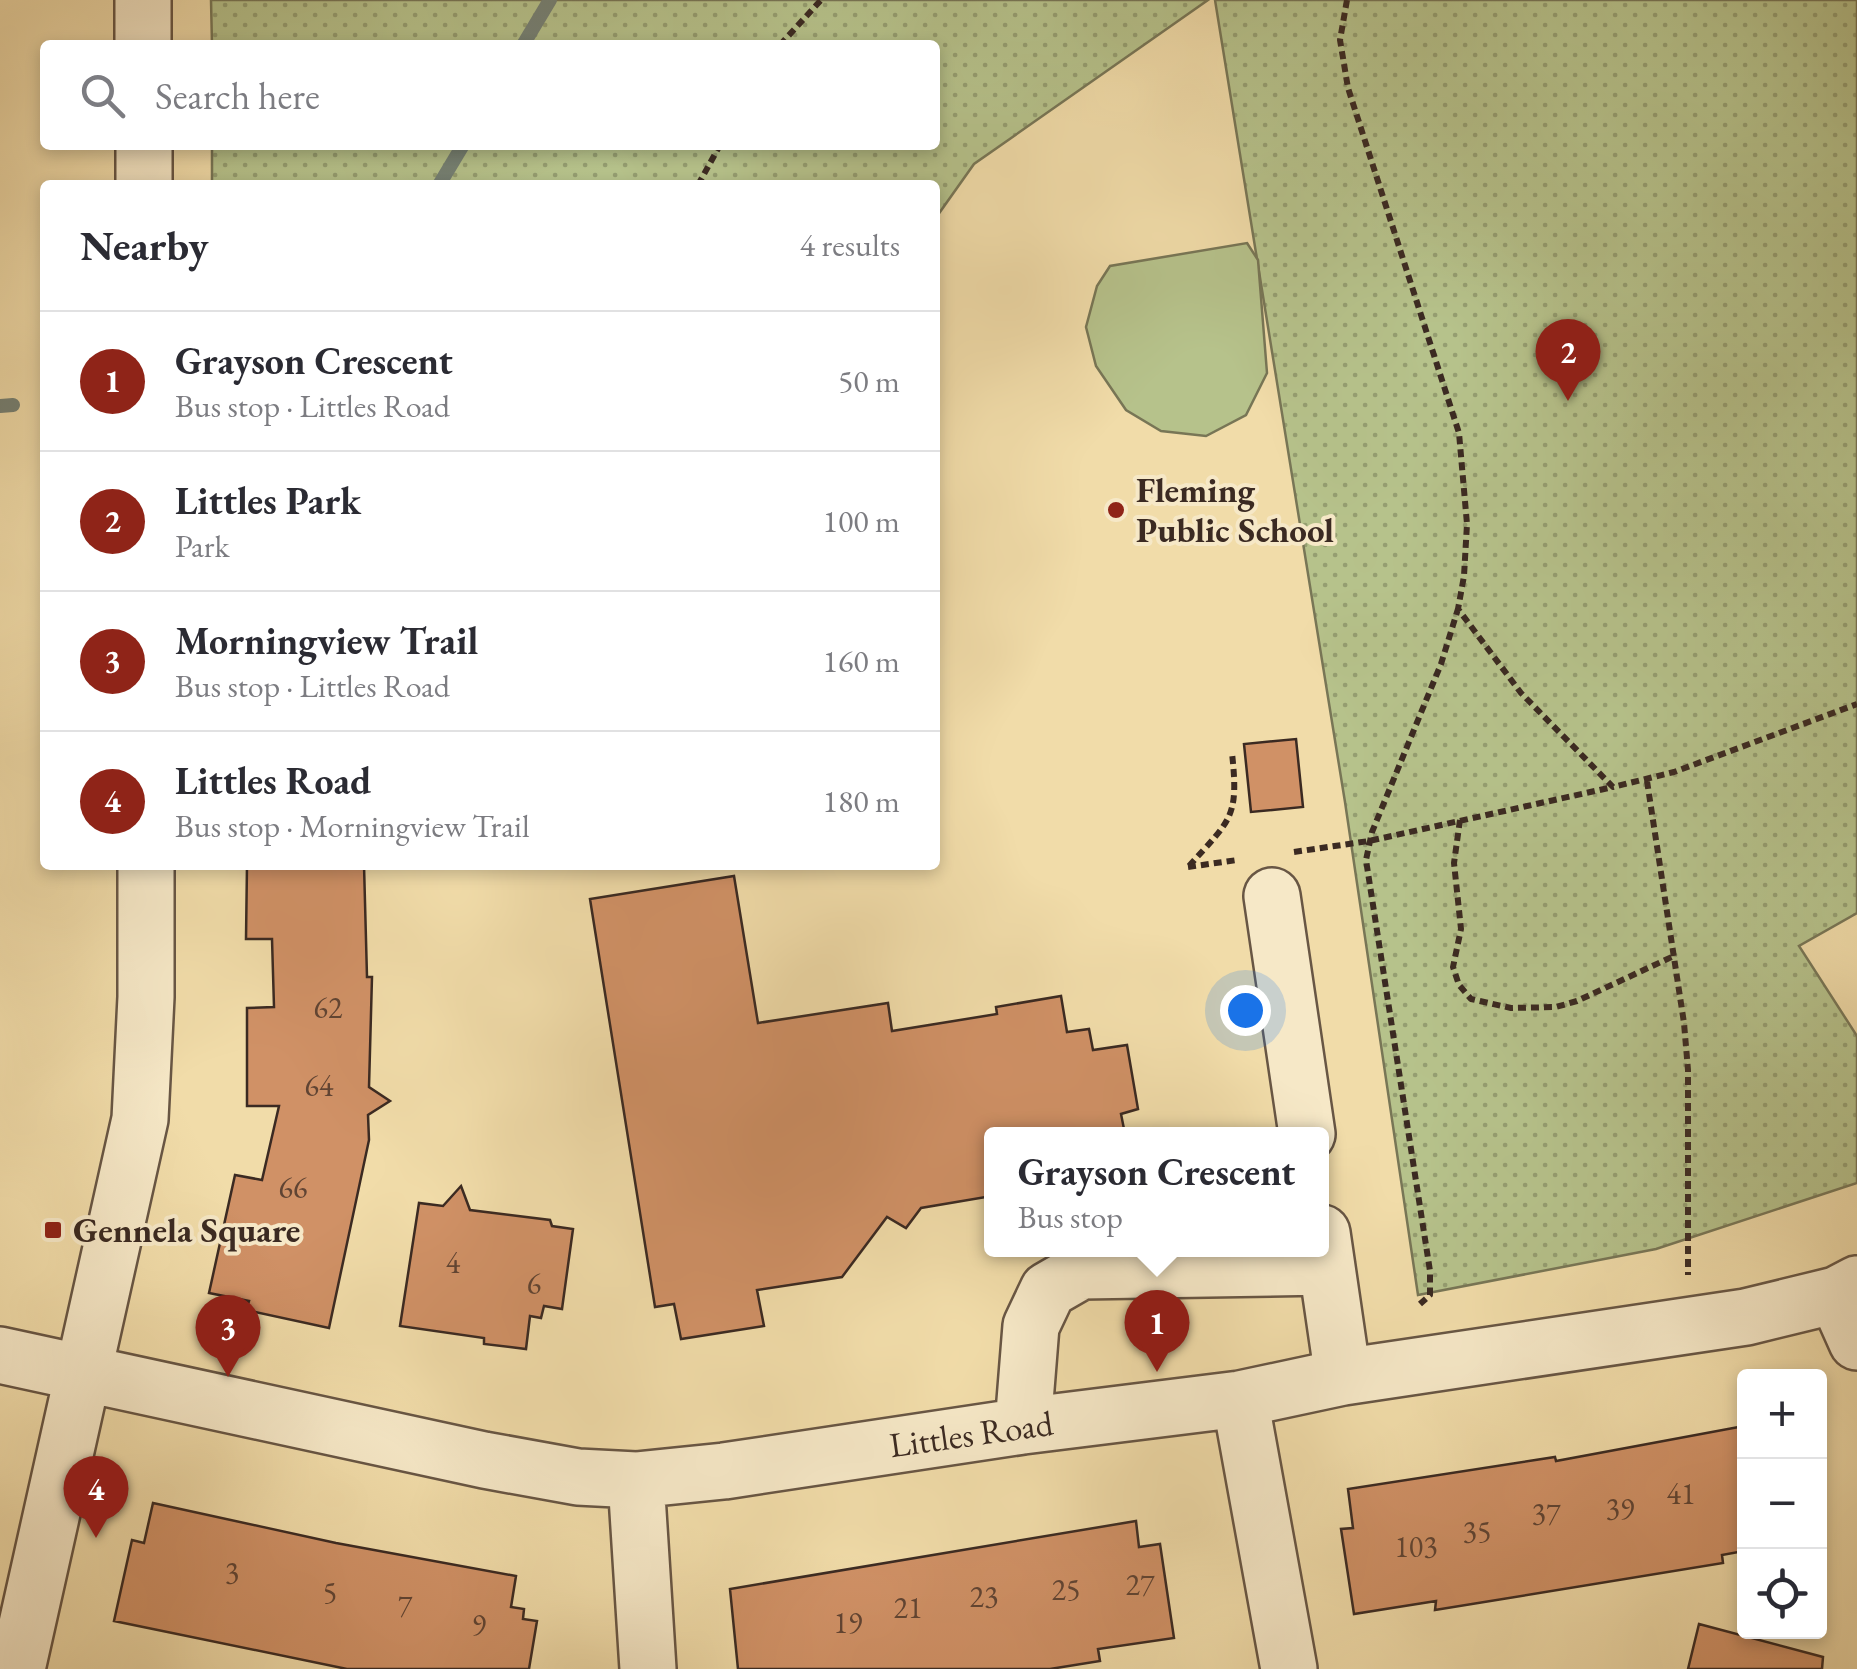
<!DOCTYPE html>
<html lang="en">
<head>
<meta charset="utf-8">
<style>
	:root { --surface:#fff; --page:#f2f2f3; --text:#2b2b33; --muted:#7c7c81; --line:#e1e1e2; --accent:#8f2418 }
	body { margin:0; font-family:"EB Garamond",serif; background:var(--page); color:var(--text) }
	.controls { position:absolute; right:30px; bottom:30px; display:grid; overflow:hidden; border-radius:10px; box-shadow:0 5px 15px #0003 }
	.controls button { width:90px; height:90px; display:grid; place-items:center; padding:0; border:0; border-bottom:2px solid var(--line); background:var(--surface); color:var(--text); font:50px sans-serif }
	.you { position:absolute; left:1245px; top:1010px; width:35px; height:35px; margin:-25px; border:8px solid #fff; border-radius:50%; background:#1a73e8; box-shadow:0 0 0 15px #1a73e833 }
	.badge { display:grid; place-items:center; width:65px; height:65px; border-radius:50%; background:var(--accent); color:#fff; font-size:32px; font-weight:700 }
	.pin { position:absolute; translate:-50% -82px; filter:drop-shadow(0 2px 5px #0008) }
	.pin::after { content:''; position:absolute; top:52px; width:35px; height:30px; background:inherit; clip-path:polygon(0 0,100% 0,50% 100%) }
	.popup { position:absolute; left:984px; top:1127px; width:345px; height:130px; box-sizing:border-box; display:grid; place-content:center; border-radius:10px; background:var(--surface); filter:drop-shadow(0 2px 8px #0005); font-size:32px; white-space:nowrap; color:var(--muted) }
	.popup b { font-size:38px; color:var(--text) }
	.popup::after { content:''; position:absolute; left:50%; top:100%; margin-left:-20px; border:20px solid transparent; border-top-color:var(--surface) }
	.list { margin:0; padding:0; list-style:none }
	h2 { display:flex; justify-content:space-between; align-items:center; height:130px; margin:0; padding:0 40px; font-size:42px }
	h2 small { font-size:32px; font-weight:400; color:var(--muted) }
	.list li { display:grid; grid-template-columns:65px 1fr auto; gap:30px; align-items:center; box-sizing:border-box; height:140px; padding:0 40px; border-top:2px solid var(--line) }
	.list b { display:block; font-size:38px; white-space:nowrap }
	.list p { margin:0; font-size:32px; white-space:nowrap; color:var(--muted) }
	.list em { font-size:32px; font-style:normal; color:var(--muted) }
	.icon { flex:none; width:55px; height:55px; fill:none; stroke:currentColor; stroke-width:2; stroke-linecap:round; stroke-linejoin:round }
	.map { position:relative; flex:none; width:1857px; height:1669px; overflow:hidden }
	.search { position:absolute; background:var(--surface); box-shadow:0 5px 15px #0003; left:40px; top:40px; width:900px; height:110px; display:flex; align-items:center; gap:25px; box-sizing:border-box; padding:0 35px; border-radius:10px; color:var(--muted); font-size:38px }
	.panel { position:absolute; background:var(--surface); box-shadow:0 5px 15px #0003; left:40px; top:180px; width:900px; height:690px; border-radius:10px }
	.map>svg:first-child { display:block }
	.green { fill:url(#green-dots); stroke:#787656; stroke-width:2.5 }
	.pitch { fill:#b6c28b; stroke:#787656; stroke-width:2.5 }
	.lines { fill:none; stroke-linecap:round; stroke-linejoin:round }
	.stream { stroke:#758175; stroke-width:14 }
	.building { fill:#d09166; stroke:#3b2a22; stroke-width:2.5 }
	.minor-casing { stroke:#685644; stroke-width:60 }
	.path { stroke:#3b2a22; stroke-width:6; stroke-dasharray:8 5; stroke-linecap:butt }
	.minor { stroke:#f6e8c7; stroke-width:55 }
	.poi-dot { fill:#8f2418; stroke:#f6e8c7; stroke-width:4 }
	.labels { text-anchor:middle; stroke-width:8; stroke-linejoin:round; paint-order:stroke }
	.number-label { font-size:30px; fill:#604433 }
	.poi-label { font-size:35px; font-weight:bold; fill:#3b2a22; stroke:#f6e8c7; text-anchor:start }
	.street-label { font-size:35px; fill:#3b2a22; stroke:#f6e8c7 }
</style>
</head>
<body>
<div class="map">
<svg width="1857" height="1669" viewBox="0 0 1857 1669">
	<defs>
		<pattern id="green-dots" width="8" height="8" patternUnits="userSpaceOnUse" patternTransform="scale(2.5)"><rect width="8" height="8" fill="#b6c28b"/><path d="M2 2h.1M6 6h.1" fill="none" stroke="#959e71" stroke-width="1.8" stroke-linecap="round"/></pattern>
	</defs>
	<rect width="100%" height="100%" fill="#f1dca9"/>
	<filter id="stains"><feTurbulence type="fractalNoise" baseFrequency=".002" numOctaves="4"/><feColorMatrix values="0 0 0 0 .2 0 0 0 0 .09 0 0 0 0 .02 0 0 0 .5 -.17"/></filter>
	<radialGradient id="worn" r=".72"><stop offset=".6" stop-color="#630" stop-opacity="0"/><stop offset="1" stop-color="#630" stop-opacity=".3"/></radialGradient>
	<path class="green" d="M 211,0 L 1208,0 L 974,164 L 935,219 L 935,185 L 212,185 L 212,145 L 935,145 L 935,45 L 212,45 Z
		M 1215,0 L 1857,0 L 1857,913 L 1799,946 L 1857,1036 L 1857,1183 L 1656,1249 L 1418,1295 L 1345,802 Z"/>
	<path class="pitch" d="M 1247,243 L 1258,260 L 1267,373 L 1246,415 L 1206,436 L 1161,431 L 1126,410 L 1096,366 L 1086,327 L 1097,286 L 1110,266 Z"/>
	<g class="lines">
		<path class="stream" d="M 523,45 L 550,0
			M 439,185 L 463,145
			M 0,406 L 13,405"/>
	</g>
	<path class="building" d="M 1296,739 L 1303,807 L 1251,812 L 1244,744 Z
		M 247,865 L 364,865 L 367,977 L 372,977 L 369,1087 L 390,1101 L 368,1115 L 369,1140 L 329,1328 L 246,1310 L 249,1301 L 209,1293 L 235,1175 L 262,1180 L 279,1106 L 247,1106 L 247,1008 L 274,1007 L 272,939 L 246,939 Z
		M 734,876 L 758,1023 L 888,1003 L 892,1031 L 997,1014 L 996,1007 L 1061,996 L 1067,1032 L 1089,1029 L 1093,1050 L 1127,1045 L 1138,1109 L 1121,1114 L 1125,1134 L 992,1134 L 992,1196 L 921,1208 L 906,1228 L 887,1217 L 842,1277 L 757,1290 L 764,1326 L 681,1339 L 674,1304 L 655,1307 L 590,899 Z
		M 461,1186 L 470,1210 L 550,1220 L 552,1226 L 573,1229 L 562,1309 L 544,1306 L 541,1318 L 530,1316 L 526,1349 L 484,1344 L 484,1338 L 400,1326 L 419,1203 L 443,1206 Z
		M 1744,1426 L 1744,1551 L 1722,1555 L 1723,1563 L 1435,1610 L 1436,1601 L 1354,1614 L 1341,1529 L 1353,1528 L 1348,1489 L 1555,1457 L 1556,1461 Z
		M 153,1503 L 336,1543 L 516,1576 L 511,1607 L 524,1609 L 523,1619 L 537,1621 L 529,1669 L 347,1669 L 114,1621 L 132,1540 L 144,1543 Z
		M 1136,1521 L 1139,1547 L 1160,1544 L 1174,1638 L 1098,1649 L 1100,1661 L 1050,1669 L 738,1669 L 730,1589 Z
		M 1699,1624 L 1823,1657 L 1822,1669 L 1688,1669 Z"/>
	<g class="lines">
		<defs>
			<path id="minor" d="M 143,0 L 143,45
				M 144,145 L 144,185
				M 1272,896 L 1307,1134
				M 1322,1233 L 1343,1377
				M 1836,1295 L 1857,1342
				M 0,1355 L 484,1460 L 578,1477 L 636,1480 L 724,1471 L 1023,1426 L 1240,1399 L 1343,1377 L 1746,1317 L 1836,1295 L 1857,1284
				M 1240,1399 L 1289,1669
				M 1023,1426 L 1031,1326 L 1048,1290 L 1081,1271 L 1327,1267
				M 636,1480 L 648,1669
				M 17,1669 L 140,1119 L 146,997 L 146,865"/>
		</defs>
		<use href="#minor" class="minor-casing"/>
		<path class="path" d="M 1347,0 L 1340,40 L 1348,88 L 1459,433 L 1467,524 L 1464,576 L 1458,609 L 1521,693 L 1613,787 L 1674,772 L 1857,704
			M 780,45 L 821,0
			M 698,185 L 720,145
			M 1647,781 L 1684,1023 L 1688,1070 L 1688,1275
			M 1460,820 L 1454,863 L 1461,929 L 1453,967 L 1459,985 L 1471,999 L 1511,1008 L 1556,1007 L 1577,1001 L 1676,955
			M 1294,852 L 1369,841 L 1613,787
			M 1189,866 C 1231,819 1239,818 1232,753
			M 1188,867 L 1237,860
			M 1420,1304 L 1430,1295 L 1430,1271 L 1366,860 L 1372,832 L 1441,664 L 1458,609"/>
		<use href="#minor" class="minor"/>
	</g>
	<g class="poi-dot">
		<circle cx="1116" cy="510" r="10"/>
		<rect x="43" y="1220" width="20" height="20" rx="5"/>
	</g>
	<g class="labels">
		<g class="number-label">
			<text x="328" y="1018">62</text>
			<text x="319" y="1096">64</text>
			<text x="293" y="1198">66</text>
			<text x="453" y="1273">4</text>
			<text x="534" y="1294">6</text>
			<text x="1681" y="1504">41</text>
			<text x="1620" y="1519">39</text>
			<text x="1546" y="1524">37</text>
			<text x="1477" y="1542">35</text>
			<text x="1416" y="1557">103</text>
			<text x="232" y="1583">3</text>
			<text x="1140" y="1595">27</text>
			<text x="1066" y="1600">25</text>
			<text x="330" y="1603">5</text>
			<text x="984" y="1607">23</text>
			<text x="405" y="1616">7</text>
			<text x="908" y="1618">21</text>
			<text x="848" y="1633">19</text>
			<text x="479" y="1635">9</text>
		</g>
		<g class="poi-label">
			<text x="1136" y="502">Fleming<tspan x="1136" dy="40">Public School</tspan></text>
			<text x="73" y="1242">Gennela Square</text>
		</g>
		<g class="street-label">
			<text transform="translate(971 1434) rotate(-8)" y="12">Littles Road</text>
		</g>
	</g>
	<rect width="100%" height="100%" filter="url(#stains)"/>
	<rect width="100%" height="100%" fill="url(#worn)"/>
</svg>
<div class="controls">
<button>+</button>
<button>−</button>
<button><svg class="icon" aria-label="locate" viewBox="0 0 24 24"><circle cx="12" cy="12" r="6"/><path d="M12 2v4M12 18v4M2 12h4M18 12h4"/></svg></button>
</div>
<div class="you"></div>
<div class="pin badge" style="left:1157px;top:1372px">1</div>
<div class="popup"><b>Grayson Crescent</b>Bus stop</div>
<div class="pin badge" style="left:1568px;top:401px">2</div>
<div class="pin badge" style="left:228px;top:1377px">3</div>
<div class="pin badge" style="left:96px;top:1538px">4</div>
<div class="search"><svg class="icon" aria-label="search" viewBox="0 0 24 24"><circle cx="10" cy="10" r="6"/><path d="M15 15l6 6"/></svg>Search here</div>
<section class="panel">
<h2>Nearby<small>4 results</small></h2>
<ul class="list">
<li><span class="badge">1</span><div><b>Grayson Crescent</b><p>Bus stop · Littles Road</p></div><em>50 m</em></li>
<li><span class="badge">2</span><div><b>Littles Park</b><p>Park</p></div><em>100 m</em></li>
<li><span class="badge">3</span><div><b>Morningview Trail</b><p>Bus stop · Littles Road</p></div><em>160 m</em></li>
<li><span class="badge">4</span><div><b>Littles Road</b><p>Bus stop · Morningview Trail</p></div><em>180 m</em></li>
</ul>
</section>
</div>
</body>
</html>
